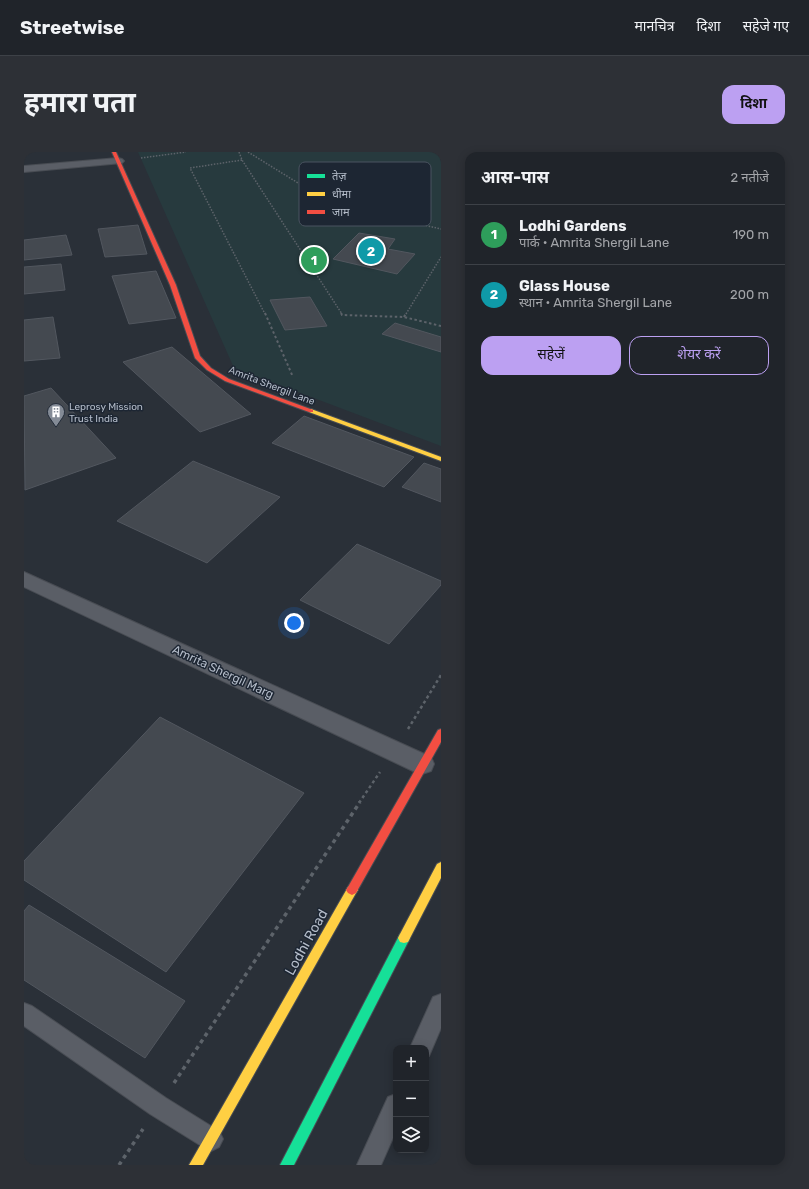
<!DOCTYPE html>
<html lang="hi">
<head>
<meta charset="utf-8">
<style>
	:root { --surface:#20242a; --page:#2d3036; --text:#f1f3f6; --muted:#a2a4a8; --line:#3d4147; --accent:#bca0f2 }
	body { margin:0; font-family:Rubik,"Noto Sans Devanagari",sans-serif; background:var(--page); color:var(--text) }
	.controls { position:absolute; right:12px; bottom:12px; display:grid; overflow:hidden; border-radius:8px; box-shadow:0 2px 10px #0003 }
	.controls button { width:36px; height:36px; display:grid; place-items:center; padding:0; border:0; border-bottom:1px solid var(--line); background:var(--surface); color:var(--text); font:20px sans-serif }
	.you { position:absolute; left:270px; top:471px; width:14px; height:14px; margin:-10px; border:3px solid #fff; border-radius:50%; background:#1a73e8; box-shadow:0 0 0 6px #1a73e833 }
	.badge { display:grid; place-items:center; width:26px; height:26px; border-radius:50%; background:var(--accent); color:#fff; font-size:13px; font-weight:700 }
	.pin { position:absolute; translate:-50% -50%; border:2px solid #fff; box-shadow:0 1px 4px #0006 }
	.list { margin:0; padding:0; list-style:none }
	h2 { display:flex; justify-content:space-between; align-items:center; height:52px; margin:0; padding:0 16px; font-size:17px }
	h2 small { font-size:13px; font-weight:400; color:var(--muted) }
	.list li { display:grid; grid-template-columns:26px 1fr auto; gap:12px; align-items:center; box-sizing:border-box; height:60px; padding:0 16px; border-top:1px solid var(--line) }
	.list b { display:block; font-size:15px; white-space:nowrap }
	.list p { margin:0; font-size:13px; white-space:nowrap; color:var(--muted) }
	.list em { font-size:13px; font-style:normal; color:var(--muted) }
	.actions { display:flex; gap:8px; padding:12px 16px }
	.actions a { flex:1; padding:9px 0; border:1px solid var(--accent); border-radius:12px; text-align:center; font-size:14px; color:var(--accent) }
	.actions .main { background:var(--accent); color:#111 }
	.icon { flex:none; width:22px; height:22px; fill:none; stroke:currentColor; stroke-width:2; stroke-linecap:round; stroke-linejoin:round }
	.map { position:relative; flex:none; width:417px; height:1013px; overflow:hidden; border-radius:12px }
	header { display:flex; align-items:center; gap:24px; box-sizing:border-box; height:56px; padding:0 20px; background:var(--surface); border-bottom:1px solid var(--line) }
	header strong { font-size:19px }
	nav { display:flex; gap:22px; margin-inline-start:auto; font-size:14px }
	.intro { display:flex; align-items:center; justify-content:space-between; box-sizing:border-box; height:96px; padding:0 24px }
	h1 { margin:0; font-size:28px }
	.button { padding:10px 18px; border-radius:12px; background:var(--accent); color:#111; font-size:14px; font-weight:700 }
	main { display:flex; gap:24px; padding:0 24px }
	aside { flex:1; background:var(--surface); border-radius:12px; box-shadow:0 2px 10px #0003 }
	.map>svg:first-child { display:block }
	.green { fill:#273a3e }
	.building { fill:#444950; stroke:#52575f }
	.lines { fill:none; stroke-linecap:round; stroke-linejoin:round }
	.lane-casing { stroke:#484c53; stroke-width:2 }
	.street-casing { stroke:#484c53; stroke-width:2 }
	.fast-casing { stroke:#484c53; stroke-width:2 }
	.slow-casing { stroke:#484c53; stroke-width:2 }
	.jam-casing { stroke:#484c53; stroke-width:2 }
	.path-far3 { stroke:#5d636a; stroke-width:1.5; stroke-dasharray:1.5 1.5; stroke-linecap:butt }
	.path-far2 { stroke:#5d636a; stroke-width:2; stroke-dasharray:2.5 2.5; stroke-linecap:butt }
	.path-far1 { stroke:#5d636a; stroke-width:2.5; stroke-dasharray:3 3; stroke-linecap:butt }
	.path { stroke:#5d636a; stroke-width:3.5; stroke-dasharray:4 4; stroke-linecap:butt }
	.lane { fill:#5a5e66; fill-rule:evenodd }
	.street { fill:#5a5e66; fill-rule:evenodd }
	.fast { fill:#16e098; fill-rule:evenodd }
	.slow { fill:#ffcf43; fill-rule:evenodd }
	.jam { fill:#f24e42; fill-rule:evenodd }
	.labels { text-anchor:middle; stroke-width:3; stroke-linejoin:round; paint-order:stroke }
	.far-street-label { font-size:10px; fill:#b4bcc9; stroke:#1d2633 }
	.far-poi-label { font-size:10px; fill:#b4bcc9; stroke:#1d2633; text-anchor:start }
	.street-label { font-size:12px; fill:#b4bcc9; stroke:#1d2633 }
	.near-street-label { font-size:14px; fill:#b4bcc9; stroke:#1d2633 }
	.key { fill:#1d2633; stroke:#4a5360; stroke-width:1 }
	.key-label { font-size:11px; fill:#b4bcc9 }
</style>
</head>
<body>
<header>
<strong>Streetwise</strong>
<nav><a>मानचित्र</a><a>दिशा</a><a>सहेजे गए</a></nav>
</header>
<div class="intro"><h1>हमारा पता</h1><a class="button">दिशा</a></div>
<main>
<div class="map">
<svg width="417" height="1013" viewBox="0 0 417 1013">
	<rect width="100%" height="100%" fill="#2a3038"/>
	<path class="green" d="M 114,0 L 417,0 L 417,294 L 210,216 Z"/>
	<path class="building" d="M 114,73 L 123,102 L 81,105 L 74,77 Z
		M 335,81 L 371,87 L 364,97 L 391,102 L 373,122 L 309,107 Z
		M 42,83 L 48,103 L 0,108 L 0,88 Z
		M 37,112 L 41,138 L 0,142 L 0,115 Z
		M 132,119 L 152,166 L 105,172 L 88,124 Z
		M 286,145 L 303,174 L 261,178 L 246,148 Z
		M 29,165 L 36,206 L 0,209 L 0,168 Z
		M 371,171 L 417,185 L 417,200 L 358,182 Z
		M 148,195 L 227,262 L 176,280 L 99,210 Z
		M 27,236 L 92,306 L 1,338 L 0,244 Z
		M 280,264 L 390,305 L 360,335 L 248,291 Z
		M 169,309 L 256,345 L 183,411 L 93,369 Z
		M 400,311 L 417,317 L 417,350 L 378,335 Z
		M 333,392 L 417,429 L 417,433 L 365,492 L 276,448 Z
		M 136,565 L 280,641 L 142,820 L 0,728 L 0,709 Z
		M 5,753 L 161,849 L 121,906 L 0,828 L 0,759 Z"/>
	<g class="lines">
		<defs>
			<path id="lane" d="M 417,842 L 417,876 L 405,904 L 402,905 L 402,896 L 386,896 L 409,845 Z
				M 0,851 L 8,854 L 142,946 L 195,979 L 199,987 L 195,995 L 187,999 L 179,995 L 126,962 L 0,874 Z
				M 372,942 L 372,979 L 357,1013 L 333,1013 L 364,945 Z"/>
			<path id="street" d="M 94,6 L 98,7 L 100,9 L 98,11 L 0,20 L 0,14 Z
				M 0,420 L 407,605 L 410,612 L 407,619 L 398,622 L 389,619 L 0,435 Z"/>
			<path id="fast" d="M 380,781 L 384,782 L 386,786 L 384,790 L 270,1013 L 256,1013 L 376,782 Z"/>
			<path id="slow" d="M 287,257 L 417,305 L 417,309 L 285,260 L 285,258 Z
				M 417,710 L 417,726 L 384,790 L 380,791 L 376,790 L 374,786 L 376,782 L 413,712 Z
				M 328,733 L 332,735 L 334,738 L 332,741 L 179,1013 L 165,1013 L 324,735 Z"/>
			<path id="jam" d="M 88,0 L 92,0 L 152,133 L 176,204 L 187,216 L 205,227 L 289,258 L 289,260 L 285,260 L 201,229 L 183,218 L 171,206 L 146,133 Z
				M 417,577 L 417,590 L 332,741 L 328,743 L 324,741 L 322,738 L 324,735 L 414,578 Z"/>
		</defs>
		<use href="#lane" class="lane-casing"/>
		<use href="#street" class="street-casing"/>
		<use href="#fast" class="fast-casing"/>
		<use href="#slow" class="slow-casing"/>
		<use href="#jam" class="jam-casing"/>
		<path class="path-far3" d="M 215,0 L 218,8 L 318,162
			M 224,0 L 308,52 L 417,77
			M 117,6 L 162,0
			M 218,8 L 166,16 L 241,162
			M 382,162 L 417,105"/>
		<path class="path-far2" d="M 241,161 L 269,225
			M 317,161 L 318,163 L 380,165 L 417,174
			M 380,165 L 382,161"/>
		<path class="path-far1" d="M 384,577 L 417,523
			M 335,651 L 356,620"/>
		<path class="path" d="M 150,931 L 336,650
			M 95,1013 L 119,977"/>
		<use href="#lane" class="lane"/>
		<use href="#street" class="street"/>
		<use href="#fast" class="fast"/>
		<use href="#slow" class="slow"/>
		<use href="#jam" class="jam"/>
	</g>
	<defs>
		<symbol id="building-pin" viewBox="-11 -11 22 30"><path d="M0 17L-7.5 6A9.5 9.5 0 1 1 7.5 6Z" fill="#848b96" stroke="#1d2633"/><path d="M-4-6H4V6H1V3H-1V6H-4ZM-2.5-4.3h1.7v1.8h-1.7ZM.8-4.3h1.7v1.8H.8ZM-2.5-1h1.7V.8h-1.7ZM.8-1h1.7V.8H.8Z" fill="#fff"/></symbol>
	</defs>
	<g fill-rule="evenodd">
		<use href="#building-pin" x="22" y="250" width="20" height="27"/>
	</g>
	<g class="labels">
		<g class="far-street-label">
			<text transform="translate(248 233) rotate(21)" y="4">Amrita Shergil Lane</text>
		</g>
		<g class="far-poi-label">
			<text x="45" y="258">Leprosy Mission<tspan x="45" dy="12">Trust India</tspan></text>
		</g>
		<g class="street-label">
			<text transform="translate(199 520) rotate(25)" y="4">Amrita Shergil Marg</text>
		</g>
		<g class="near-street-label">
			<text transform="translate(282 790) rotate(-61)" y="5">Lodhi Road</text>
		</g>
	</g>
	<rect x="275" y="10" width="132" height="64" rx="6" class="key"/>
	<rect x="283" y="22" width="18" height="4" fill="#16e098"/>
	<rect x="283" y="40" width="18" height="4" fill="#ffcf43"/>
	<rect x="283" y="58" width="18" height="4" fill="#f24e42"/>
	<g class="key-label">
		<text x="308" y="28">तेज़</text>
		<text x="308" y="46">धीमा</text>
		<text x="308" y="64">जाम</text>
	</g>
</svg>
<div class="controls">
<button>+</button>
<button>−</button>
<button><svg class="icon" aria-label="layers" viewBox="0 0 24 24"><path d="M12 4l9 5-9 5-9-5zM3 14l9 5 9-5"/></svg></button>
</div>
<div class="you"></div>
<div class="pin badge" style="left:290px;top:108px;background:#2e9e5b">1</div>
<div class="pin badge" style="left:347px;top:99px;background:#0f9aa8">2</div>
</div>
<aside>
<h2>आस-पास<small>2 नतीजे</small></h2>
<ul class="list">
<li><span class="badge" style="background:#2e9e5b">1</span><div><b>Lodhi Gardens</b><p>पार्क · Amrita Shergil Lane</p></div><em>190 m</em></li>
<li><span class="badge" style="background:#0f9aa8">2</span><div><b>Glass House</b><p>स्थान · Amrita Shergil Lane</p></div><em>200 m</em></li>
</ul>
<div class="actions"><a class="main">सहेजें</a><a>शेयर करें</a></div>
</aside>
</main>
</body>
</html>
